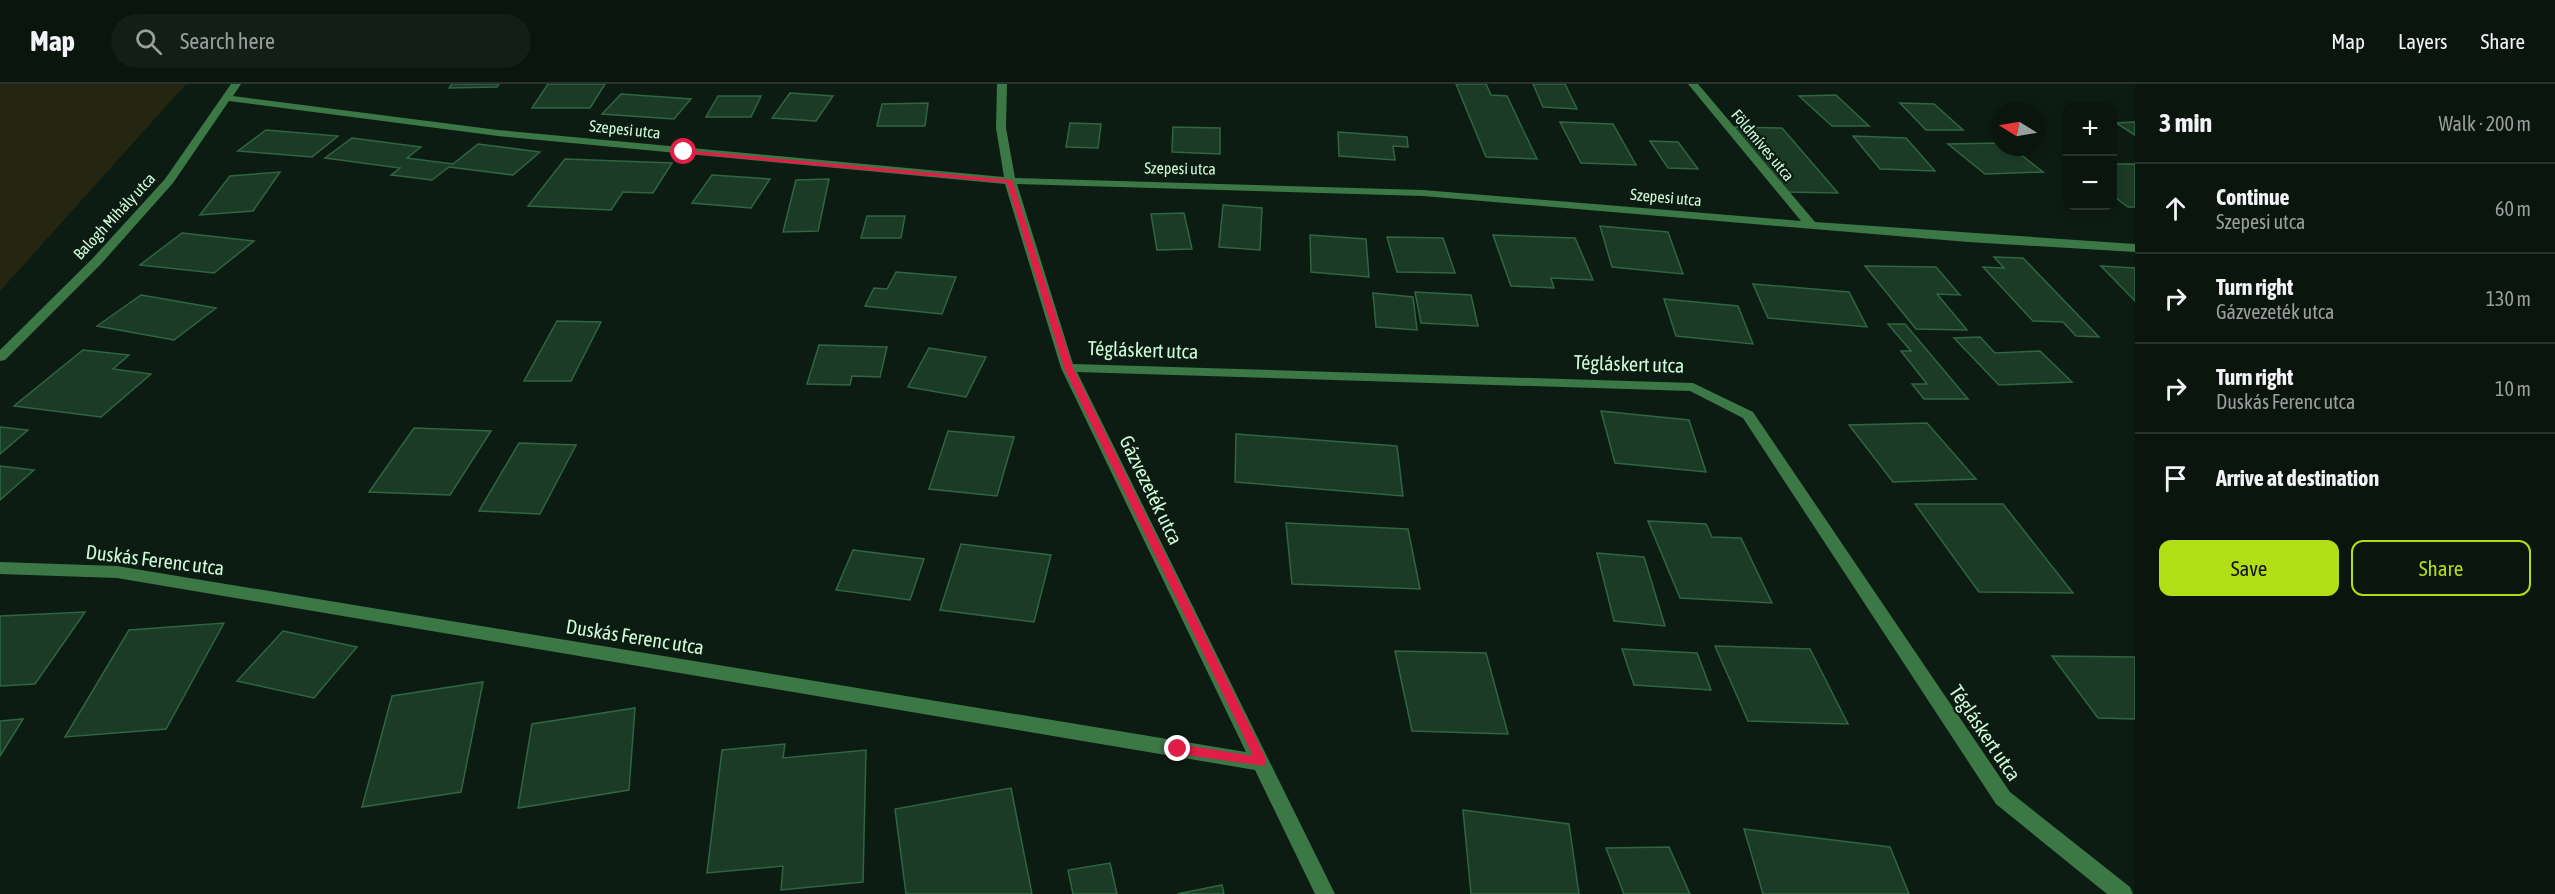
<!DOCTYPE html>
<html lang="en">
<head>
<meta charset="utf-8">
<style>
	:root { --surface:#0a150e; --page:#131e17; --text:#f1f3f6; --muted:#999f9e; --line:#2a342e; --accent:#b1df15 }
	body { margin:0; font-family:"Asap Condensed",sans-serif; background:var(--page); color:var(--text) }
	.controls { position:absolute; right:18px; top:18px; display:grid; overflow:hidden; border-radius:12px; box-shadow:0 3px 9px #0003 }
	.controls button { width:54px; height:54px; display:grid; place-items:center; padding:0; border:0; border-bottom:2px solid var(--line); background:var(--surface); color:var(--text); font:30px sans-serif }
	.compass { position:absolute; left:1991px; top:18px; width:54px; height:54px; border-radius:50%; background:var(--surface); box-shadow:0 3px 9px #0003; rotate:281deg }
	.stop { position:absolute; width:18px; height:18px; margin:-14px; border:4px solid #e11d48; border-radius:50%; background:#fff }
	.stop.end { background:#e11d48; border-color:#fff; box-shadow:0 2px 6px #0008 }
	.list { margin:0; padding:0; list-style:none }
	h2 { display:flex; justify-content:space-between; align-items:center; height:78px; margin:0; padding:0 24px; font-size:26px }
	h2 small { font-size:20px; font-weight:400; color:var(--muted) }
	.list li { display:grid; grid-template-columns:39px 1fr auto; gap:18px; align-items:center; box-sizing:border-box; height:90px; padding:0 24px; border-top:2px solid var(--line) }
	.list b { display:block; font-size:22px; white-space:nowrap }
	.list p { margin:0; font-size:20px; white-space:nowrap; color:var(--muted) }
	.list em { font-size:20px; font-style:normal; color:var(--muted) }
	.actions { display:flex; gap:12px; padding:18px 24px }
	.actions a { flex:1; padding:14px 0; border:2px solid var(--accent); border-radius:12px; text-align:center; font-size:21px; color:var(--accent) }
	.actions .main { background:var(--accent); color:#111 }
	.icon { flex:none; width:33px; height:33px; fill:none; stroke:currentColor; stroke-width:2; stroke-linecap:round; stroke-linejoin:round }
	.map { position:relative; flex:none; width:2135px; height:810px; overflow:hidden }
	header { display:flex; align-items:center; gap:36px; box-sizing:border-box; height:84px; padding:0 30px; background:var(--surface); border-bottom:2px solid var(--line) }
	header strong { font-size:28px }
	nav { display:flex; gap:33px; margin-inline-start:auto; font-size:21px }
	.search { width:420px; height:54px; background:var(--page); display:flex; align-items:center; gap:15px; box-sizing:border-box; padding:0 21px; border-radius:33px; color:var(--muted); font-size:22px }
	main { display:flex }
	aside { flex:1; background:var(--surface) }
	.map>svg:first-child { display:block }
	.green { fill:#242611 }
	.building { fill:#1b3b26; stroke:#2f6541; stroke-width:1.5 }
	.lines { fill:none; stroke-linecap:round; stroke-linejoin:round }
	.minor { fill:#3c7746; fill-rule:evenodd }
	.route { fill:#e11d48 }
	.labels { text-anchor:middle; stroke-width:4.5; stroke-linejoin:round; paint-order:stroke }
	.far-street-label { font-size:16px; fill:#cdfad8; stroke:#0d1c12 }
	.street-label { font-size:20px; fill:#cdfad8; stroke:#0d1c12 }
</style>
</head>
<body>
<header>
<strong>Map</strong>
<div class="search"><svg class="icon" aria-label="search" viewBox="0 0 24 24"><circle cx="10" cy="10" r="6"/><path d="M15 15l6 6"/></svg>Search here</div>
<nav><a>Map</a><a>Layers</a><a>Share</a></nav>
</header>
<main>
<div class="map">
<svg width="2135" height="810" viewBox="0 0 2135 810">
	<rect width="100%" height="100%" fill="#0d1c12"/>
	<path class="green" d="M 0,0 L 186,0 L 0,207 Z"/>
	<path class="building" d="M 452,0 L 499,0 L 497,3 L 449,4 Z
		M 548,0 L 605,0 L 590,24 L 532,24 Z
		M 1456,0 L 1486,0 L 1491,11 L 1507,12 L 1537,75 L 1486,73 Z
		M 1533,0 L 1565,0 L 1577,25 L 1543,23 Z
		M 790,9 L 833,12 L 816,37 L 772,34 Z
		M 621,10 L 691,15 L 674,35 L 602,30 Z
		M 1836,11 L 1869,42 L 1832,42 L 1799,12 Z
		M 718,12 L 761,12 L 751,33 L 706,33 Z
		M 928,19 L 925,42 L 877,42 L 882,20 Z
		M 1900,19 L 1934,20 L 1963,46 L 1926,46 Z
		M 1560,38 L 1613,40 L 1636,81 L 1581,79 Z
		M 2135,38 L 2135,51 L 2116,39 Z
		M 1070,39 L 1101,40 L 1098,64 L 1066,63 Z
		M 1173,43 L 1220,44 L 1220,70 L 1172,68 Z
		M 1734,43 L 1782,44 L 1838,109 L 1786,108 Z
		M 266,46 L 338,52 L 312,73 L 238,67 Z
		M 1338,48 L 1407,53 L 1408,63 L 1393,62 L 1395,76 L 1339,72 Z
		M 1853,52 L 1906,54 L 1935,87 L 1880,85 Z
		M 352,54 L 421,63 L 407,74 L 453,80 L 478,60 L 540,68 L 513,91 L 449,83 L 432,96 L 391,91 L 400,84 L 325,74 Z
		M 1650,57 L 1678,58 L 1698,85 L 1668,84 Z
		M 2000,59 L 2000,63 L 2011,63 L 2043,88 L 1985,90 L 1948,60 Z
		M 565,75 L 672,79 L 653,109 L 623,108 L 611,126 L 528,122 Z
		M 2112,80 L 2135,80 L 2135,123 L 2128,123 L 2112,111 Z
		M 280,88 L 253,127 L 200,131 L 230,92 Z
		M 712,91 L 770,95 L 751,124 L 692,119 Z
		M 829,95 L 818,147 L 783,148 L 796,96 Z
		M 1223,121 L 1262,124 L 1260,166 L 1219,163 Z
		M 1184,129 L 1192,165 L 1157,166 L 1151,130 Z
		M 867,132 L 905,132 L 901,154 L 861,154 Z
		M 1600,142 L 1668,148 L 1683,190 L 1612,183 Z
		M 182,149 L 254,157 L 214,189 L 140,181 Z
		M 1310,151 L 1366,155 L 1369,193 L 1311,188 Z
		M 1493,151 L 1575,154 L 1593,196 L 1551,194 L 1554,204 L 1511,202 Z
		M 1387,153 L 1443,154 L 1455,189 L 1397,188 Z
		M 1994,173 L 2023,174 L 2099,253 L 2076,252 L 2063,238 L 2033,237 L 1983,183 L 2004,184 Z
		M 1865,182 L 1936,183 L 1960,211 L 1937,210 L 1967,246 L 1916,245 Z
		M 2101,182 L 2135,184 L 2135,217 Z
		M 896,188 L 956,193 L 942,230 L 865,222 L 874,204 L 887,205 Z
		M 1753,200 L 1849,208 L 1867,243 L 1768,234 Z
		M 1415,208 L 1471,211 L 1478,242 L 1421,239 Z
		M 1373,209 L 1413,213 L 1417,246 L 1376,243 Z
		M 141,211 L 216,224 L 174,256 L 97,242 Z
		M 1664,215 L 1738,222 L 1753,260 L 1676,252 Z
		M 557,237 L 601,238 L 571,297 L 524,297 Z
		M 1888,240 L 1905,240 L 1968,315 L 1924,315 L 1912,300 L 1927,300 L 1901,267 L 1911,267 Z
		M 1980,253 L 1995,269 L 2040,267 L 2072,298 L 1999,301 L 1954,254 Z
		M 819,261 L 887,263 L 880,293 L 852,292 L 850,301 L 807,300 Z
		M 929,264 L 986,273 L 966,313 L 908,303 Z
		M 83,266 L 129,271 L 113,285 L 151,290 L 101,333 L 14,322 Z
		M 1601,327 L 1689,336 L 1706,388 L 1615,379 Z
		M 1927,339 L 1976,395 L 1893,398 L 1849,341 Z
		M 0,343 L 28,346 L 0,370 Z
		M 414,344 L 491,347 L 450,411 L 369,408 Z
		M 948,347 L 1014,353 L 997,412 L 929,405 Z
		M 1236,350 L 1397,362 L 1403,412 L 1235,398 Z
		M 519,359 L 576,361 L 540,430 L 479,427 Z
		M 0,382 L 34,386 L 0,416 Z
		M 1915,420 L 2003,420 L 2073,509 L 1979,508 Z
		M 1648,437 L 1706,440 L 1712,453 L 1741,454 L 1772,519 L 1680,514 Z
		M 1286,439 L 1408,445 L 1420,505 L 1292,500 Z
		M 961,460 L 1051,471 L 1034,538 L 940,526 Z
		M 853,466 L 924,475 L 910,516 L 836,506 Z
		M 1597,469 L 1644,473 L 1665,542 L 1614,537 Z
		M 85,528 L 35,600 L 0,602 L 0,532 Z
		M 224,539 L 166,645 L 65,653 L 129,546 Z
		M 283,547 L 357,563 L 314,614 L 237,597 Z
		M 1715,562 L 1810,565 L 1848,640 L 1748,637 Z
		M 1622,565 L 1697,569 L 1711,606 L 1634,601 Z
		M 1395,567 L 1486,569 L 1508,650 L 1412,647 Z
		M 2052,572 L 2135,573 L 2135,635 L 2098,634 Z
		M 483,598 L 461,708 L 362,723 L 392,612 Z
		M 635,624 L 629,706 L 518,724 L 532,640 Z
		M 23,635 L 0,672 L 0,637 Z
		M 785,660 L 783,674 L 866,666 L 863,798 L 781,806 L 783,782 L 707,789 L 722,666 Z
		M 1011,704 L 1032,810 L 906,810 L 895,725 Z
		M 1463,726 L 1569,740 L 1579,810 L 1471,810 Z
		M 1744,745 L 1890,763 L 1909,810 L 1763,810 Z
		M 1669,763 L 1690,810 L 1624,810 L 1606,764 Z
		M 1110,779 L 1117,810 L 1073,810 L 1068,786 Z
		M 1222,801 L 1224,810 L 1177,810 Z"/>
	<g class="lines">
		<path class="minor" d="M 231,0 L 241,0 L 233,12 L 498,46 L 1004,93 L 996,44 L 997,0 L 1007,0 L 1006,44 L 1015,94 L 1423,106 L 1801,137 L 1688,0 L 1698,0 L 1815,138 L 2135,160 L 2135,168 L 1968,158 L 1423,112 L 1017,100 L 1073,280 L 1693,299 L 1753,328 L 2010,708 L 2130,803 L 2133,810 L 2107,810 L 1996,720 L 1743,334 L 1690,307 L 1077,288 L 1335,810 L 1315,810 L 1255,686 L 117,494 L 0,490 L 0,478 L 117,482 L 1246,668 L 1061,284 L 1005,100 L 498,52 L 229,17 L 173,99 L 101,180 L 5,276 L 0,277 L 0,266 L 93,174 L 165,95 Z"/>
	</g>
	<path class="route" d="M 684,66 L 1012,96 L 1073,284 L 1266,675 L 1266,682 L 1178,670 L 1172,665 L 1178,660 L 1253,672 L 1064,284 L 1007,99 L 682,69 Z"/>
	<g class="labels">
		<g class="far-street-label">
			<text transform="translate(625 45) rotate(6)" y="6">Szepesi utca</text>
			<text transform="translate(1763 61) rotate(50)" y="6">Földmíves utca</text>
			<text transform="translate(1180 84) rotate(1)" y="6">Szepesi utca</text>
			<text transform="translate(1666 113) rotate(5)" y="6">Szepesi utca</text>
			<text transform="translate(114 132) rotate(-47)" y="6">Balogh Mihály utca</text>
		</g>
		<g class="street-label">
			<text transform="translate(1143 266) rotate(2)" y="7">Tégláskert utca</text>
			<text transform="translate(1629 280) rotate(2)" y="7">Tégláskert utca</text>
			<text transform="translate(1151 406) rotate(64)" y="7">Gázvezeték utca</text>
			<text transform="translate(155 476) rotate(7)" y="7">Duskás Ferenc utca</text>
			<text transform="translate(635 553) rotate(9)" y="7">Duskás Ferenc utca</text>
			<text transform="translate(1985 649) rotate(56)" y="7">Tégláskert utca</text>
		</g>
	</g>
</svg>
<div class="controls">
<button>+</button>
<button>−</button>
</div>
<svg class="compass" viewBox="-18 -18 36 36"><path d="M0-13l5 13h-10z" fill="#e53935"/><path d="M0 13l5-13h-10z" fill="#999f9e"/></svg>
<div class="stop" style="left:684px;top:68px"></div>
<div class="stop end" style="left:1178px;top:665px"></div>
</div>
<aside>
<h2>3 min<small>Walk · 200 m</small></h2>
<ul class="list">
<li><svg class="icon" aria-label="ahead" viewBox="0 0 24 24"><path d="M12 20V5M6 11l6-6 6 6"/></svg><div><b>Continue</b><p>Szepesi utca</p></div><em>60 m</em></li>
<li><svg class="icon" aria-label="right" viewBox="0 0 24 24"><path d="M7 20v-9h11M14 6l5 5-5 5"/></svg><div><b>Turn right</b><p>Gázvezeték utca</p></div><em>130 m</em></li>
<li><svg class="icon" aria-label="right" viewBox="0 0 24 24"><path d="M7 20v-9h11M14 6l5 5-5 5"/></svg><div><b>Turn right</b><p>Duskás Ferenc utca</p></div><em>10 m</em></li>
<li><svg class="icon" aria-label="arrive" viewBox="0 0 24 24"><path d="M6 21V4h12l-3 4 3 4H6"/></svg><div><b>Arrive at destination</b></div></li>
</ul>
<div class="actions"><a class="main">Save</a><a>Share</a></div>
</aside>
</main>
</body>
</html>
